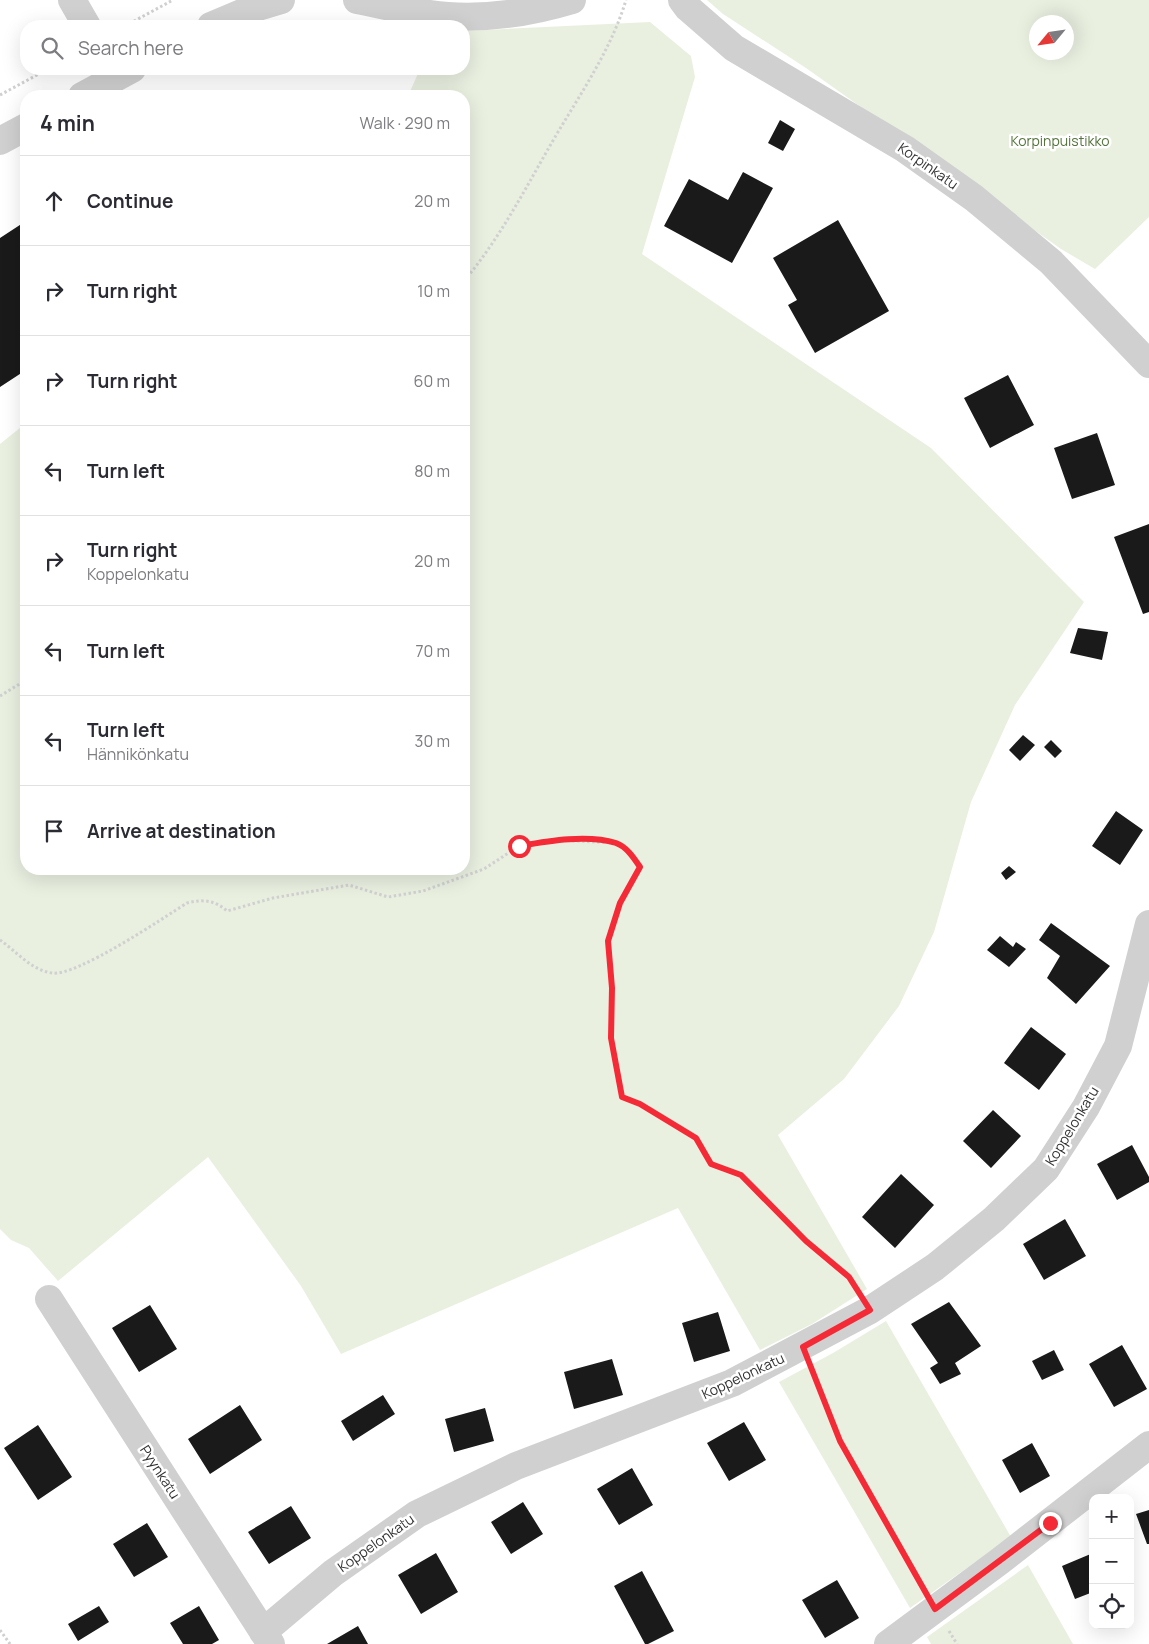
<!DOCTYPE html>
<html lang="en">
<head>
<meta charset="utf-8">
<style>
	:root { --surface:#fff; --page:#f7f7f7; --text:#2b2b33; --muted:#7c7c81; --line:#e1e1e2 }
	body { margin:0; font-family:Manrope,sans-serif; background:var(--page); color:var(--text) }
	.controls { position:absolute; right:15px; bottom:15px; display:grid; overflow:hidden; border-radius:10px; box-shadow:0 5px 20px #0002 }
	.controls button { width:45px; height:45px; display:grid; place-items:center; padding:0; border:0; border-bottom:1px solid var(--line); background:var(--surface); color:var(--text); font:25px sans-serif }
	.compass { position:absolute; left:1029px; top:15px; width:45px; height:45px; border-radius:50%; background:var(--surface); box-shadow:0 5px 20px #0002; rotate:241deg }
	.stop { position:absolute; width:15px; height:15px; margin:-11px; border:4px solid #f42a37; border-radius:50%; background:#fff }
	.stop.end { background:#f42a37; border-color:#fff; box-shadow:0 1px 5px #0008 }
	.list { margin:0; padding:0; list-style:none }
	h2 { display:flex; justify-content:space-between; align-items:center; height:65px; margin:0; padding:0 20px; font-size:21px }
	h2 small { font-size:16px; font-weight:400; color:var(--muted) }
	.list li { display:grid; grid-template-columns:32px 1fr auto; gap:15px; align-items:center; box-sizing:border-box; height:90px; padding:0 20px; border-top:1px solid var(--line) }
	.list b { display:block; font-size:19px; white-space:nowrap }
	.list p { margin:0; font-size:16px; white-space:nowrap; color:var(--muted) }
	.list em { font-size:16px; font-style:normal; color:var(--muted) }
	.icon { flex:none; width:28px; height:28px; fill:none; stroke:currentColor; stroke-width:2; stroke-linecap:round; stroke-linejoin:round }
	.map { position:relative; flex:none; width:1149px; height:1644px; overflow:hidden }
	.search { position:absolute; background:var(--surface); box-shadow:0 5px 20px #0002; left:20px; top:20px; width:450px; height:55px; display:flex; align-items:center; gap:12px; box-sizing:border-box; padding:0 18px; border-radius:20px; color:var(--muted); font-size:19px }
	.panel { position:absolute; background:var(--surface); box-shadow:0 5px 20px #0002; left:20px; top:90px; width:450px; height:785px; border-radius:20px }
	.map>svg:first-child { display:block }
	.green { fill:#e9f0e0; fill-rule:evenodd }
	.building { fill:#1a1a1a }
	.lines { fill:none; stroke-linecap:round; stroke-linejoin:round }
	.path { stroke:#d0d0d0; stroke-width:3; stroke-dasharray:2.5 2.5; stroke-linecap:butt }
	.minor { stroke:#d0d0d0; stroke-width:28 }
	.route { stroke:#f42a37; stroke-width:6 }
	.labels { text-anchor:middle; stroke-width:5; stroke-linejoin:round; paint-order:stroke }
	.park-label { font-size:14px; fill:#55733b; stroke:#fff }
	.street-label { font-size:14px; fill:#333; stroke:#fff }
</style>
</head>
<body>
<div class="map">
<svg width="1149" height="1644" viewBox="0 0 1149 1644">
	<rect width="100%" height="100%" fill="#fff"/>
	<path class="green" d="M 707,0 L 1149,0 L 1149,217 L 1095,269 L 1061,249 L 806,68 L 723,14 ZM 1036,22 L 1066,22 L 1066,52 L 1036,52 Z
		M 650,22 L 691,56 L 695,77 L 642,254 L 931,448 L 1084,602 L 1015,705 L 971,802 L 934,932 L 899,1006 L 844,1079 L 778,1135 L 867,1289 L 812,1324 L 760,1350 L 678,1208 L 341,1354 L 301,1286 L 208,1157 L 58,1281 L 29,1248 L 11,1240 L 0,1229 L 0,444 L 26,423 L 26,869 L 464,869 L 464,96 L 408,96 L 420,69 L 464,69 L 464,31 Z
		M 886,1321 L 1011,1537 L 910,1608 L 779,1382 L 833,1353 Z
		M 1028,1565 L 1073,1644 L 931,1644 L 927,1637 Z"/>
	<path class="building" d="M 780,120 L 795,129 L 783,151 L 768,143 Z
		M 743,172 L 773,188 L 732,263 L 664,226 L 689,179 L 728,200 Z
		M 838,220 L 889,311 L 815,353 L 788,305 L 797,300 L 773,258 Z
		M 26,221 L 26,370 L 0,387 L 0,238 Z
		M 1008,375 L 1034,425 L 990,448 L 964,398 Z
		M 1097,433 L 1115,485 L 1072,499 L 1054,448 Z
		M 1149,524 L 1149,612 L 1143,614 L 1114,537 Z
		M 1078,628 L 1108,632 L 1102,660 L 1070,653 Z
		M 1023,735 L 1035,745 L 1020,761 L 1009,750 Z
		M 1051,740 L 1062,751 L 1055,758 L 1044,747 Z
		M 1116,811 L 1143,830 L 1120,865 L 1092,846 Z
		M 1009,866 L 1016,872 L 1006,880 L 1001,873 Z
		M 1051,923 L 1110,966 L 1076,1004 L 1047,978 L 1060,956 L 1039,940 Z
		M 1000,936 L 1013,947 L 1016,942 L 1026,949 L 1009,967 L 987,950 Z
		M 1031,1027 L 1066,1054 L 1039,1090 L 1004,1063 Z
		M 993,1110 L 1021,1136 L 991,1168 L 963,1141 Z
		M 1132,1145 L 1149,1177 L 1149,1182 L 1117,1200 L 1097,1164 Z
		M 901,1174 L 934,1205 L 895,1248 L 862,1217 Z
		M 1065,1219 L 1086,1256 L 1044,1280 L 1023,1244 Z
		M 949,1302 L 981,1346 L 955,1363 L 961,1374 L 940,1384 L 930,1368 L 938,1363 L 911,1324 Z
		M 150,1305 L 177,1349 L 139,1372 L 112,1328 Z
		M 718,1312 L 730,1351 L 694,1362 L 682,1323 Z
		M 1122,1345 L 1147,1389 L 1114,1407 L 1089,1364 Z
		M 1054,1350 L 1064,1370 L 1042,1380 L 1032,1361 Z
		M 612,1359 L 623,1395 L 574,1409 L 564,1372 Z
		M 383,1395 L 395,1414 L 353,1441 L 341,1421 Z
		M 240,1405 L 262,1440 L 210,1474 L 188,1439 Z
		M 485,1408 L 494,1441 L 454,1452 L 445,1419 Z
		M 744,1422 L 766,1460 L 729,1481 L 707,1443 Z
		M 38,1425 L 72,1477 L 38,1500 L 4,1448 Z
		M 1032,1443 L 1050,1476 L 1020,1493 L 1002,1460 Z
		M 632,1468 L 653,1505 L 619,1525 L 597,1489 Z
		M 523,1502 L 543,1534 L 511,1554 L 491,1522 Z
		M 291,1506 L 311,1538 L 269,1564 L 248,1532 Z
		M 1149,1510 L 1149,1544 L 1147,1544 L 1136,1514 Z
		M 147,1523 L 168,1557 L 134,1577 L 113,1544 Z
		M 436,1553 L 458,1592 L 421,1614 L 398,1575 Z
		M 1093,1553 L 1093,1592 L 1075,1599 L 1062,1566 Z
		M 642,1571 L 674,1631 L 648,1644 L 645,1644 L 614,1586 Z
		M 837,1580 L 859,1618 L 825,1638 L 802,1600 Z
		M 99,1606 L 109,1622 L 78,1641 L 68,1624 Z
		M 199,1606 L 219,1640 L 212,1644 L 183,1644 L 170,1623 Z
		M 358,1626 L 368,1644 L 327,1644 Z"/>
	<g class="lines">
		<path class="path" d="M 125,26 L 173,0
			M 0,95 L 48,69
			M 464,281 C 502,236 528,183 558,132 C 583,90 612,47 626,0
			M 0,696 L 26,680
			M 0,940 C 16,951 31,970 52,973 C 76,977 163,918 187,903 C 202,899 215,900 227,911 L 273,898 L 349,885 L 388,897 L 423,891 L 484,869 L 519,846 L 557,840 L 616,843 L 630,852 L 640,867 L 620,903 L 608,941 L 612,988 L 611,1038 L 622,1097 L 639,1104 L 696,1139 L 711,1164 L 741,1175 L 805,1241 L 849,1277 L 855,1286
			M 812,1371 L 840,1441 L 921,1586
			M 0,1630 L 10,1644
			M 949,1631 L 957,1644"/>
		<path class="minor" d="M 72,0 L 87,26
			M 357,0 C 387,6 417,14 448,16 C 490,19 532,12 572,0
			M 682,0 L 688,8 L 734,48 L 905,149 L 974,198 L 1051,262 L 1149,364
			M 211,26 L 251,9 L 281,0
			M 82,96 L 132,69
			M 0,141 L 26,127
			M 49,1299 L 271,1644
			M 263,1632 L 333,1573 L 417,1514 L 516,1466 L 732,1383 L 870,1310 L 935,1267 L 994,1219 L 1046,1169 L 1086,1107 L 1118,1046 L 1149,924
			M 888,1644 L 1000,1561 L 1149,1445"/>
	</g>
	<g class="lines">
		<path class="route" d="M 519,846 C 548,841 587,834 616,843 C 627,847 634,858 640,867 L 620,903 L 608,941 L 612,988 L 611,1038 L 622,1097 L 640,1104 L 696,1138 L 711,1164 L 741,1175 L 806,1241 L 849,1277 L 870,1310 L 803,1347 L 840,1441 L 935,1609 L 1050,1523"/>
	</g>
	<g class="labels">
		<g class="park-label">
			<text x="1060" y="146">Korpinpuistikko</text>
		</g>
		<g class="street-label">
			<text transform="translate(928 166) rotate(35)" y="5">Korpinkatu</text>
			<text transform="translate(1072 1126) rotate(-59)" y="5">Koppelonkatu</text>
			<text transform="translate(743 1376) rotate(-25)" y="5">Koppelonkatu</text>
			<text transform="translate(160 1472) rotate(57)" y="5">Pyynkatu</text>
			<text transform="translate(376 1543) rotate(-35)" y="5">Koppelonkatu</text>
		</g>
	</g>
</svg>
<div class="controls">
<button>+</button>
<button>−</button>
<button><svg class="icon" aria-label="locate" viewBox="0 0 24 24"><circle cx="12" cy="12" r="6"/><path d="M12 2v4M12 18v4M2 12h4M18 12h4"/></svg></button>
</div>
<svg class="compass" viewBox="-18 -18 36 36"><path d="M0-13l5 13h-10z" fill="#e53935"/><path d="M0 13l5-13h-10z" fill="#7c7c81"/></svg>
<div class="stop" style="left:519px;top:846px"></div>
<div class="stop end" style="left:1050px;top:1523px"></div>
<div class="search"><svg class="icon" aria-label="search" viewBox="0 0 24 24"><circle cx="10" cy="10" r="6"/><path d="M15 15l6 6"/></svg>Search here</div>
<section class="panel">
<h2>4 min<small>Walk · 290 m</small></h2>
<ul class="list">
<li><svg class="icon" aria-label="ahead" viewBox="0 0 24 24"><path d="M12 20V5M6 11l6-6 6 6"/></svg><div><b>Continue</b></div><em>20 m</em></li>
<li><svg class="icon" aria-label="right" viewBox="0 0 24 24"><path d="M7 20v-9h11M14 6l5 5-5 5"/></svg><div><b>Turn right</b></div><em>10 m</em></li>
<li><svg class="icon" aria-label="right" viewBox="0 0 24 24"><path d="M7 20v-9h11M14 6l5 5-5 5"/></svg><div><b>Turn right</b></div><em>60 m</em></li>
<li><svg class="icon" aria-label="left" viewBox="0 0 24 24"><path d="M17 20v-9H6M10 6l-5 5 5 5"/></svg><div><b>Turn left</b></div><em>80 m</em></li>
<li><svg class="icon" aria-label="right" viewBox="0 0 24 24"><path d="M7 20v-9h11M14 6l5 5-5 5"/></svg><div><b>Turn right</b><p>Koppelonkatu</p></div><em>20 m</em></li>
<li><svg class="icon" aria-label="left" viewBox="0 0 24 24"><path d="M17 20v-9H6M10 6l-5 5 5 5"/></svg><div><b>Turn left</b></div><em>70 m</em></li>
<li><svg class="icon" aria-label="left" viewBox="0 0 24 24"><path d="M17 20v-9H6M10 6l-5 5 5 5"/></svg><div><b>Turn left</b><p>Hännikönkatu</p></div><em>30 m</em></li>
<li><svg class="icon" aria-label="arrive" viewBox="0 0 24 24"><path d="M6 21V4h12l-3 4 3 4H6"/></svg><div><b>Arrive at destination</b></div></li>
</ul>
</section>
</div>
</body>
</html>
